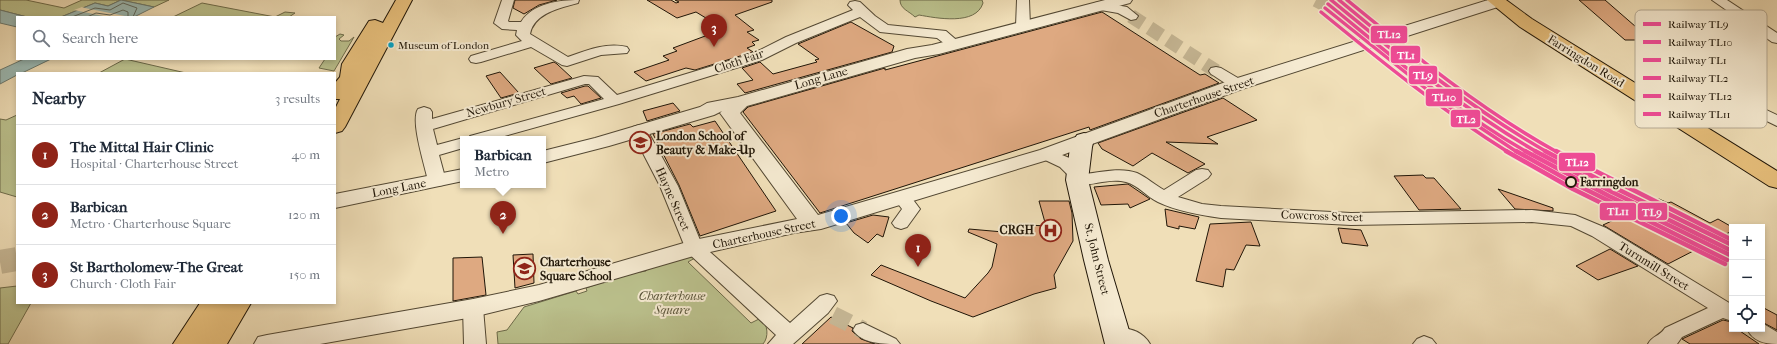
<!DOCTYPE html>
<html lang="en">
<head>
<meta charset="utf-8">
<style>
	:root { --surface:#fff; --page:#f2f2f3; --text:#1f2937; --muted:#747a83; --line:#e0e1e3; --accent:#8f2418 }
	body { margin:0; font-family:"IM FELL French Canon",serif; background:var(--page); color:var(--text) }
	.controls { position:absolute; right:12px; bottom:12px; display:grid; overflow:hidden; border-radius:0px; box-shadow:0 2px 6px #0003 }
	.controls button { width:36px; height:36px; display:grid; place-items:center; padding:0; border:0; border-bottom:1px solid var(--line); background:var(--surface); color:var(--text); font:20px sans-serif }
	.you { position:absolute; left:841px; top:216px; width:14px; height:14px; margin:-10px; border:3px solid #fff; border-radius:50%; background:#1a73e8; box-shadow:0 0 0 6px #1a73e833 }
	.badge { display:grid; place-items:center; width:26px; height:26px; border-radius:50%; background:var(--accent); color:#fff; font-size:13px; font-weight:700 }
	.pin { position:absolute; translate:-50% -33px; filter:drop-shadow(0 1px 2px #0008) }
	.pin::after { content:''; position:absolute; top:21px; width:14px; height:12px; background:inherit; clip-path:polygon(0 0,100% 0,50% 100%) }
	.popup { position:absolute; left:460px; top:136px; width:86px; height:52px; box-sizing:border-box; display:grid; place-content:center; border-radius:0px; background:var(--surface); filter:drop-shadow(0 1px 3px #0005); font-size:13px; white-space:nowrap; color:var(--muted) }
	.popup b { font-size:15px; color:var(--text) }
	.popup::after { content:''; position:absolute; left:50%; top:100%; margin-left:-8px; border:8px solid transparent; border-top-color:var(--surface) }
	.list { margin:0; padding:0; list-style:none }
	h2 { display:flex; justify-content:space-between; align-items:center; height:52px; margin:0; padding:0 16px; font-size:17px }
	h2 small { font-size:13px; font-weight:400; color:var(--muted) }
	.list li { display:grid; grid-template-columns:26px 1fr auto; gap:12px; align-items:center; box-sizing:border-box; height:60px; padding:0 16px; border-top:1px solid var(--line) }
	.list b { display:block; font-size:15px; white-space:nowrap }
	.list p { margin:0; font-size:13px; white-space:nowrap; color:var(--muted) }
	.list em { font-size:13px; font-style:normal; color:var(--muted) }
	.icon { flex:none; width:22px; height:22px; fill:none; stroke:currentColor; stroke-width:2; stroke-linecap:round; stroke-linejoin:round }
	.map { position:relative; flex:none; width:1777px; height:344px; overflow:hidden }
	.search { position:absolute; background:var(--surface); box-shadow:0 2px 6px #0003; left:16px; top:16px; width:320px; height:44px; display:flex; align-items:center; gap:10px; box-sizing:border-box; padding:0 14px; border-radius:0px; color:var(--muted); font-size:15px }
	.panel { position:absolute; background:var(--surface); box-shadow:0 2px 6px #0003; left:16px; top:72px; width:320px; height:232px; border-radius:0px }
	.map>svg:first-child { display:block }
	.green { fill:#bbc18d; stroke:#6d6b4a }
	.water { fill:#9bbbb6; stroke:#697970 }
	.pier { fill:#f0dfb8 }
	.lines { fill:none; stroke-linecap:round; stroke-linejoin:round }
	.shore { stroke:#5d685e; stroke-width:1 }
	.building { fill:#dea981; stroke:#1f1507 }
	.minor-tunnel-far1 { stroke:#c6b795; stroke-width:14; stroke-dasharray:14 8; stroke-linecap:butt }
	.minor-tunnel { stroke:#c6b795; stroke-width:18; stroke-dasharray:18 10; stroke-linecap:butt }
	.secondary-tunnel { stroke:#c6b795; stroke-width:24; stroke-dasharray:24 12; stroke-linecap:butt }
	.minor-casing { stroke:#534833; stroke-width:2 }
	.tertiary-casing { stroke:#534833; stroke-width:2 }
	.secondary-casing { stroke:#1f1507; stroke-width:2 }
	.primary-casing { stroke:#1f1507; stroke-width:2 }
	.minor { fill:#f5ead1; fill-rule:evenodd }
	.tertiary { fill:#f5ead1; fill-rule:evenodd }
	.secondary { fill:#f5ead1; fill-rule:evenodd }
	.primary { fill:#e8c07c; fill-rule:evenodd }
	.rail-1-far1-casing { stroke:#f5ead1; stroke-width:6 }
	.rail-1-casing { stroke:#f5ead1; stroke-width:8 }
	.rail-2-far1-casing { stroke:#f5ead1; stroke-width:6 }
	.rail-2-casing { stroke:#f5ead1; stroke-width:8 }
	.rail-3-far1-casing { stroke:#f5ead1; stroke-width:6 }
	.rail-3-casing { stroke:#f5ead1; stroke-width:8 }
	.rail-4-far1-casing { stroke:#f5ead1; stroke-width:6 }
	.rail-4-casing { stroke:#f5ead1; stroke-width:8 }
	.rail-5-far1-casing { stroke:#f5ead1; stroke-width:6 }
	.rail-5-casing { stroke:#f5ead1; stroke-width:8 }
	.rail-6-far1-casing { stroke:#f5ead1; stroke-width:6 }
	.rail-6-casing { stroke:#f5ead1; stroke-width:8 }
	.rail-1-far1 { stroke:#ee4b95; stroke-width:3.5 }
	.rail-1 { stroke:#ee4b95; stroke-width:4.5 }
	.rail-2-far1 { stroke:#ee4b95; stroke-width:3.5 }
	.rail-2 { stroke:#ee4b95; stroke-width:4.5 }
	.rail-3-far1 { stroke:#ee4b95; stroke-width:3.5 }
	.rail-3 { stroke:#ee4b95; stroke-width:4.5 }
	.rail-4-far1 { stroke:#ee4b95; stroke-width:3.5 }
	.rail-4 { stroke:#ee4b95; stroke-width:4.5 }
	.rail-5-far1 { stroke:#ee4b95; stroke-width:3.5 }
	.rail-5 { stroke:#ee4b95; stroke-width:4.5 }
	.rail-6-far1 { stroke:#ee4b95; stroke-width:3.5 }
	.rail-6 { stroke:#ee4b95; stroke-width:4.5 }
	.bus-dot { fill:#02a2c4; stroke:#f5ead1; stroke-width:1.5 }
	.stop-dot { fill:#f5ead1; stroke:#1f1507; stroke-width:2 }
	.labels { text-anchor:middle; stroke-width:4; stroke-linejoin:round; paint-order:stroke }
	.bus-label { font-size:11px; fill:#1f1507; stroke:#f5ead1; text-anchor:start }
	.street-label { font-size:12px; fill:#1f1507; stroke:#f5ead1 }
	.poi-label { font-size:12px; font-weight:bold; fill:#1f1507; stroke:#f5ead1; text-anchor:start }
	.stop-label { font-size:12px; font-weight:bold; fill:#1f1507; stroke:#f5ead1; text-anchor:start }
	.park-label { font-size:12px; font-style:italic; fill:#565136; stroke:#f5ead1 }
	.key { fill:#f5ead1; stroke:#b5aa94; stroke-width:1 }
	.key-label { font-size:11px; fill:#1f1507 }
	.line-badge { stroke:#f5ead1; stroke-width:1.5 }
	.badge-label { font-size:11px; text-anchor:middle; font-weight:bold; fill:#fff }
</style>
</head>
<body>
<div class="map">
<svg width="1777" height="344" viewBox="0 0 1777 344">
	<rect width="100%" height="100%" fill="#f0dfb8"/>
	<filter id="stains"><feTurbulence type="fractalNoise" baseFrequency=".005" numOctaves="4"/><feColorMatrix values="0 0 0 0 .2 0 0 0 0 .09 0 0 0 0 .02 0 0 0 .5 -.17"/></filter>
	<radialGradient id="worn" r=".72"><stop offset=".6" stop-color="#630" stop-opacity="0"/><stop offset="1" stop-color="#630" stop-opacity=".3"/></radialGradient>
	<path class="green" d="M 0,0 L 26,0 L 64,8 L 82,0 L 169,0 L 154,7 L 121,0 L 108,6 L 95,3 L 61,17 L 27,17 L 0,10 Z
		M 900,0 L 982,0 L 983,3 C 976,26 936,18 919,15 L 915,17 C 909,11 900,9 900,0 Z
		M 202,3 L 275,17 L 285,12 L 295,13 L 289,17 L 173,17 Z
		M 340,34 L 344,35 L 339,39 L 341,41 L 349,41 L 354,37 L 334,71 L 319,68 L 325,59 L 335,59 L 335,37 Z
		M 125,59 L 186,73 L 99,73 Z
		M 17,115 L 17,197 L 0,192 L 0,119 L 6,120 Z
		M 692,255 L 695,258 L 688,262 L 751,323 L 761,318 C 768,325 769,337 763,344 L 498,344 L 497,332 L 507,330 L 524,307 L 576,291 L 578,294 L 587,291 L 586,288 L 637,270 L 640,272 L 646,271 L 648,268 Z
		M 17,286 L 17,303 L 31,303 L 8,344 L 0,344 L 0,288 Z"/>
	<path class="water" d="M 121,0 L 154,7 L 134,17 L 61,17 L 95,3 L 108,6 Z
		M 0,10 L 27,17 L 17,17 L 17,27 L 0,23 Z
		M 24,59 L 51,59 L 22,73 L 17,73 L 17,75 L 0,84 L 0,70 Z"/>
	<path class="pier" d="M 82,7 L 85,8 L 130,17 L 108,17 L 74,10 Z"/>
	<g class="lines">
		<path class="shore" d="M 72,17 L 95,8 L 110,10 L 123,3 L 137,8 L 133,17
			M 87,17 L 96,13 L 110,15 L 123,10 L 128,12 L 128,17"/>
	</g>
	<path class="building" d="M 515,0 L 557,0 L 539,5 L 524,14 L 513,8 Z
		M 647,0 L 671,0 L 676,3 L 679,2 L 675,0 L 772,0 L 772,2 L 735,15 L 754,30 L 747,32 L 759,40 L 752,42 L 755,45 L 747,48 L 753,52 L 695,70 L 686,68 L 646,81 L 634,72 L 669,60 L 663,56 L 677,51 L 673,48 L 724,29 L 696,12 L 677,18 Z
		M 1579,0 L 1605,0 L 1651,40 L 1625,40 Z
		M 1102,12 L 1200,75 L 1205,74 L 1219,83 L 1090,130 L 1089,127 L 820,213 L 743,112 L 748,107 L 885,68 L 885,70 Z
		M 851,22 L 894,46 L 892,52 L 745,93 L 737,84 L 753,80 L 742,68 L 760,62 L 773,74 L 817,62 L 815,60 L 819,59 L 798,44 Z
		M 554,62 L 557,64 L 572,78 L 551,84 L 534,68 Z
		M 500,72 L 519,93 L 501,98 L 486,76 Z
		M 585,86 L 588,86 L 601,98 L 581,104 L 574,96 L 567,98 L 561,93 Z
		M 1223,98 L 1257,120 L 1207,137 L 1218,144 L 1166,142 L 1205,164 L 1188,173 L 1152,153 L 1133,166 L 1102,149 L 1098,143 Z
		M 673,103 L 680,111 L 647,121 L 643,111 Z
		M 715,121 L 776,211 L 700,236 L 679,185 L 653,134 L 690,124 L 693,127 Z
		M 1423,175 L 1426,178 L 1434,178 L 1461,209 L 1419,210 L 1394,176 Z
		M 1128,184 L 1150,199 L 1130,208 L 1128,204 L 1101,205 L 1094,187 Z
		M 1498,189 L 1553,208 L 1553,211 L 1515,209 Z
		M 1659,199 L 1668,203 L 1671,202 L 1710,223 L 1718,219 L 1732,227 L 1732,231 L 1668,264 L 1603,225 Z
		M 1039,201 L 1069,201 L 1072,213 L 1073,241 L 1054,275 L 1056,288 L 1034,294 L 973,317 L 931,301 L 871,275 L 881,265 L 965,298 L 988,273 L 992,267 L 997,244 L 968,232 L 969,229 L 1026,234 L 1029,225 L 1046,226 Z
		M 1165,209 L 1199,217 L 1195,229 L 1179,226 L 1179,229 L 1167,226 Z
		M 873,215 L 889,217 L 883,237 L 877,234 L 868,243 L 854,233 L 846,223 Z
		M 1251,222 L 1260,246 L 1246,245 L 1234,270 L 1226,269 L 1223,287 L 1196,281 L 1210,224 Z
		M 1338,228 L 1361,230 L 1368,246 L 1342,243 Z
		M 1610,249 L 1638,266 L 1598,280 L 1576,266 Z
		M 533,254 L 534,283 L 515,288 L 513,255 Z
		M 482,257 L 486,295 L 453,301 L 453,258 Z
		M 1762,307 L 1777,315 L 1777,330 L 1762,322 Z
		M 831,317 L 853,328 L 852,331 L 861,339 L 875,344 L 802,344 Z
		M 1723,320 L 1732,322 L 1732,329 L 1737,329 L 1759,344 L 1690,344 L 1682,339 Z"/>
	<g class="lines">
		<path class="minor-tunnel-far1" d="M 1316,0 L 1364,25
			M 1131,16 L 1216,71"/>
		<path class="minor-tunnel" d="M 833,315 L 863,330"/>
		<path class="secondary-tunnel" d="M 0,262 L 17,259"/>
		<defs>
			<path id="minor" d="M 502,0 L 514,0 L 508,21 L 509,22 L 521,22 C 533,3 559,0 579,0 L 578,3 C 560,8 534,13 530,34 L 568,57 C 587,50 607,42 627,47 L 629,50 L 627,53 L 601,55 L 567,66 L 562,65 L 531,47 L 481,62 L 476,63 L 471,62 L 469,59 L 471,56 L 522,41 L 516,35 L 517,30 L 502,29 L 494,23 Z
				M 1017,0 L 1029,0 L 1030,26 L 1028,29 L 1018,29 L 1016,26 Z
				M 1712,0 L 1727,0 L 1777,33 L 1777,43 L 1772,42 Z
				M 855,1 L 860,2 L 875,16 L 888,25 L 946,31 L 961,44 L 959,47 L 949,47 L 937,38 L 880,32 L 860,17 L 796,43 L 762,60 L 619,104 L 494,139 L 468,139 L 470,136 L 604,99 L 589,84 L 585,84 L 433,129 L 437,145 L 463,138 L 467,139 L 463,139 L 463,148 L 439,155 L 446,181 L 443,185 L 437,186 L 431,185 L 428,181 C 425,166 410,121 418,109 L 424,107 L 430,109 L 432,112 L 432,119 L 584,76 L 598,77 L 617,95 L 752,54 L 786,37 L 853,10 L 848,5 L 850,2 Z
				M 1100,2 L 1127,7 L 1138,16 L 1136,19 L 1131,20 L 1118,13 L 1095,9 L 1093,6 L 1095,3 Z
				M 1644,52 L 1777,115 L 1777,126 L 1639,59 L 1637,56 L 1639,53 Z
				M 1216,67 L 1221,68 L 1243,81 L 1245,84 L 1243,87 C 1232,90 1221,80 1211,74 L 1209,71 L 1211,68 Z
				M 639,125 L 645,127 L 647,130 L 678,186 L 702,245 L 790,323 L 820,296 L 827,294 L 834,296 L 837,301 L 828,313 L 793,344 L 768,344 L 776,335 L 687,252 L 660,186 L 631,130 L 633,127 Z
				M 1047,149 L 1072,159 L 1085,174 C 1101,172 1122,167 1137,173 C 1146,177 1155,185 1164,190 L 1196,170 L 1202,169 L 1208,170 L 1211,174 L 1208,178 L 1178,197 L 1202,204 L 1221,206 L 1351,213 L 1532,210 L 1575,215 L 1606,228 L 1731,304 L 1732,321 L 1723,318 L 1682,337 L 1677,344 L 1648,344 C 1653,335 1659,337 1665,328 L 1708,308 L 1592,236 L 1571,226 L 1532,222 L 1351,225 L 1221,218 C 1200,215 1177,211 1158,202 C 1147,197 1138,185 1126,182 C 1108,177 1089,188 1071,184 L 1068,180 L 1070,177 L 1060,167 L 1041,158 L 1039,154 L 1041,150 Z
				M 902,192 L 908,193 L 920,209 L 907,227 L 901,229 L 895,227 L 892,223 L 902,209 L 893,197 L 896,193 Z
				M 473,301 L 480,303 L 483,308 L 486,344 L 464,344 L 463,308 L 466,303 Z
				M 863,323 L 896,339 L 900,344 C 883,344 862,344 853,330 L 856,325 Z
				M 1762,323 L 1777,332 L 1777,344 C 1764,344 1753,341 1747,329 L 1762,329 Z
				M 1118,328 C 1131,328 1143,332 1150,344 L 1124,344 L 1111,341 L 1108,336 L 1111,331 Z
				M 1424,336 L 1432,339 L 1436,344 L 1413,344 L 1417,339 Z"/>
			<path id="tertiary" d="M 1105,0 L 1132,0 L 1130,3 L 939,54 L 915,58 L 747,106 L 740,113 L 818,215 L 1040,150 L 1231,80 L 1488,0 L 1505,0 L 1506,2 L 1504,5 L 1245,88 L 1054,158 L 821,229 L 794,233 L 697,255 L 539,301 L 473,317 L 320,344 L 254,344 L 258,337 L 267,335 L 473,299 L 539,285 L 694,240 L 797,219 L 723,117 L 720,113 L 722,111 L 714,115 L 609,146 L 543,163 L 543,151 L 595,138 L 700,107 L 707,103 L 738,97 L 907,49 L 932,45 Z
				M 463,169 L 463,181 L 335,208 L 335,194 Z"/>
			<path id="secondary" d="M 1084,133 L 1091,135 L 1094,139 L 1092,147 L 1088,180 L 1108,260 L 1133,344 L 1105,344 L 1084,260 L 1066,180 L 1070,147 L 1077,135 Z"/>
			<path id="primary" d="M 396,0 L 412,0 L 345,127 L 342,131 L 335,133 L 335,109 L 340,99 L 335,99 L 335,83 L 340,77 L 342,64 L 369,21 L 375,20 L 383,23 Z
				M 1487,0 L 1506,0 L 1532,19 L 1777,171 L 1777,188 L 1769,186 L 1520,27 Z
				M 200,303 L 251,303 L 227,344 L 173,344 Z"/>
		</defs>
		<use href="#minor" class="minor-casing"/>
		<use href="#tertiary" class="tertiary-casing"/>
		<use href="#secondary" class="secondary-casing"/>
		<use href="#primary" class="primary-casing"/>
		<use href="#minor" class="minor"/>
		<use href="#tertiary" class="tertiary"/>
		<use href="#secondary" class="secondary"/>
		<use href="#primary" class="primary"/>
		<defs>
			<path id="rail-1-far1" d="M 1331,0 C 1397,54 1462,109 1537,152"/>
			<path id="rail-1" d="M 1535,151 L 1612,192 L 1732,251"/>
			<path id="rail-2-far1" d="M 1328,4 C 1392,56 1455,111 1527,152"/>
			<path id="rail-2" d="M 1525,151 L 1609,196 L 1730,255"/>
			<path id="rail-3-far1" d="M 1339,0 C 1405,55 1472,109 1547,152"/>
			<path id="rail-3" d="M 1545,151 L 1611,186 L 1732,245"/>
			<path id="rail-4-far1" d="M 1325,8 L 1445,104 L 1517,152"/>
			<path id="rail-4" d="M 1516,151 L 1575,184 L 1727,260"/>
			<path id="rail-5-far1" d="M 1347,0 C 1414,55 1481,110 1557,152"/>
			<path id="rail-5" d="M 1556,151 L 1732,240"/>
			<path id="rail-6-far1" d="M 1321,12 C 1381,61 1441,110 1508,152"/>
			<path id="rail-6" d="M 1506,151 L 1573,189 L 1725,264"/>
		</defs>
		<use href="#rail-1-far1" class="rail-1-far1-casing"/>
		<use href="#rail-1" class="rail-1-casing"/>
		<use href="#rail-2-far1" class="rail-2-far1-casing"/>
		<use href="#rail-2" class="rail-2-casing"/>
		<use href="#rail-3-far1" class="rail-3-far1-casing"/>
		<use href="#rail-3" class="rail-3-casing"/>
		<use href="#rail-4-far1" class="rail-4-far1-casing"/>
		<use href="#rail-4" class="rail-4-casing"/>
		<use href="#rail-5-far1" class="rail-5-far1-casing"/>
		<use href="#rail-5" class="rail-5-casing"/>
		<use href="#rail-6-far1" class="rail-6-far1-casing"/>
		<use href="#rail-6" class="rail-6-casing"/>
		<use href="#rail-1-far1" class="rail-1-far1"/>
		<use href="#rail-1" class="rail-1"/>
		<use href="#rail-2-far1" class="rail-2-far1"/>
		<use href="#rail-2" class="rail-2"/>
		<use href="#rail-3-far1" class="rail-3-far1"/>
		<use href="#rail-3" class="rail-3"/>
		<use href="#rail-4-far1" class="rail-4-far1"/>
		<use href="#rail-4" class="rail-4"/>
		<use href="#rail-5-far1" class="rail-5-far1"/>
		<use href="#rail-5" class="rail-5"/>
		<use href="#rail-6-far1" class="rail-6-far1"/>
		<use href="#rail-6" class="rail-6"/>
	</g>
	<defs>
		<symbol id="university-ring" viewBox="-11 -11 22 22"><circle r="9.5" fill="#f5ead1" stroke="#8f2418" stroke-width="1.5"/><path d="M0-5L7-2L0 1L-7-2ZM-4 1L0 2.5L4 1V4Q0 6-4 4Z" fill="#8f2418"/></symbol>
		<symbol id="hospital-ring" viewBox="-11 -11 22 22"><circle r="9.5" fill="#f5ead1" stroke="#8f2418" stroke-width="1.5"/><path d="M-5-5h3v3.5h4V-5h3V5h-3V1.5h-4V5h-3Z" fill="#8f2418"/></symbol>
		<symbol id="school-ring" viewBox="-11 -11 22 22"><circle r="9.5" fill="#f5ead1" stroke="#8f2418" stroke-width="1.5"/><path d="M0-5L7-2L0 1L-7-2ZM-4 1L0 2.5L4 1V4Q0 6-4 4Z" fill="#8f2418"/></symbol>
	</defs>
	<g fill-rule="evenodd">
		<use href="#university-ring" x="628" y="130" width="25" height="25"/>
		<use href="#hospital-ring" x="1038" y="218" width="25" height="25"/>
		<use href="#school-ring" x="512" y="256" width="25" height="25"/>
	</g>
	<circle class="bus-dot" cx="391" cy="45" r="3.5"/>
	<circle class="stop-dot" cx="1571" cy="182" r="5"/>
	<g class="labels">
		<g class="bus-label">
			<text x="398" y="49">Museum of London</text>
		</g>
		<g class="street-label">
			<text transform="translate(739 61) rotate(-19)" y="4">Cloth Fair</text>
			<text transform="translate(1586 61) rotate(32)" y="4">Farringdon Road</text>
			<text transform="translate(821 78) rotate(-16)" y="4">Long Lane</text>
			<text transform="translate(1204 97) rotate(-19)" y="4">Charterhouse Street</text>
			<text transform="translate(506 102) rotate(-16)" y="4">Newbury Street</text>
			<text transform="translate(399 188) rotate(-11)" y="4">Long Lane</text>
			<text transform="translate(673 199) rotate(66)" y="4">Hayne Street</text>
			<text transform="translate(1322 216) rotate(2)" y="4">Cowcross Street</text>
			<text transform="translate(764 234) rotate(-12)" y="4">Charterhouse Street</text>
			<text transform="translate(1097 259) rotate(76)" y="4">St. John Street</text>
			<text transform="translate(1654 266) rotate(32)" y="4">Turnmill Street</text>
		</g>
		<g class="poi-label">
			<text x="656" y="140">London School of<tspan x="656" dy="14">Beauty &amp; Make-Up</tspan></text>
			<text x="1034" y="234" text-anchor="end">CRGH</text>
			<text x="540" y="266">Charterhouse<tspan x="540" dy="14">Square School</tspan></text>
		</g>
		<g class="stop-label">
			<text x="1580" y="186">Farringdon</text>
		</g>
		<g class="park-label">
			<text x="672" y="300">Charterhouse<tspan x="672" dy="14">Square</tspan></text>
		</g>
	</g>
	<rect x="1635" y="10" width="132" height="118" rx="6" class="key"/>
	<rect x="1643" y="22" width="18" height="4" fill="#ee4b95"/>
	<rect x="1643" y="40" width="18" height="4" fill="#ee4b95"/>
	<rect x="1643" y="58" width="18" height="4" fill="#ee4b95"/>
	<rect x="1643" y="76" width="18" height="4" fill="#ee4b95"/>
	<rect x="1643" y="94" width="18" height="4" fill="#ee4b95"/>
	<rect x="1643" y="112" width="18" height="4" fill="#ee4b95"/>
	<g class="key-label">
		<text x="1668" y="28">Railway TL9</text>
		<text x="1668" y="46">Railway TL10</text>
		<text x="1668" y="64">Railway TL1</text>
		<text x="1668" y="82">Railway TL2</text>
		<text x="1668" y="100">Railway TL12</text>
		<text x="1668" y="118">Railway TL11</text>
	</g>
	<g class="line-badge">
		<rect x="1370" y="25" width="38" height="19" rx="4" fill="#ee4b95"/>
		<rect x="1390" y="45" width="31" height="19" rx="4" fill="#ee4b95"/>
		<rect x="1408" y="65" width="30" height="20" rx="4" fill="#ee4b95"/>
		<rect x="1425" y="88" width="38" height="19" rx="4" fill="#ee4b95"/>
		<rect x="1450" y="109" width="31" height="19" rx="4" fill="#ee4b95"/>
		<rect x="1558" y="152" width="38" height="20" rx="4" fill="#ee4b95"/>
		<rect x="1599" y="202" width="38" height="19" rx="4" fill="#ee4b95"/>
		<rect x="1637" y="202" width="31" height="19" rx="4" fill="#ee4b95"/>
	</g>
	<g class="badge-label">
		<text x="1389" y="38">TL12</text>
		<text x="1406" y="59">TL1</text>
		<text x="1423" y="79">TL9</text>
		<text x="1444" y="101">TL10</text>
		<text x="1466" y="123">TL2</text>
		<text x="1577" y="166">TL12</text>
		<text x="1618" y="215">TL11</text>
		<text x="1652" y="216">TL9</text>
	</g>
	<rect width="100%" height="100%" filter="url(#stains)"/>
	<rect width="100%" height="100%" fill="url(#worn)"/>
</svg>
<div class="controls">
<button>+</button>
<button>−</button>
<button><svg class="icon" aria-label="locate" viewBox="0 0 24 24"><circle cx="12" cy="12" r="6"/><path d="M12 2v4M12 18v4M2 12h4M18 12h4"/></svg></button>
</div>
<div class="you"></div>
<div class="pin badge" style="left:918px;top:267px">1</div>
<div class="pin badge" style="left:503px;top:234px">2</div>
<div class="popup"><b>Barbican</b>Metro</div>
<div class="pin badge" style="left:714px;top:47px">3</div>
<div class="search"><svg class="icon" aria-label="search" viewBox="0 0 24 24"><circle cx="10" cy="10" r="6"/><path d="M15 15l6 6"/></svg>Search here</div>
<section class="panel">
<h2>Nearby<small>3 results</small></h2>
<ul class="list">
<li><span class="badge">1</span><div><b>The Mittal Hair Clinic</b><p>Hospital · Charterhouse Street</p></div><em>40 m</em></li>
<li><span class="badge">2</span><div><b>Barbican</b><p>Metro · Charterhouse Square</p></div><em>120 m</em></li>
<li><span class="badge">3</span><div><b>St Bartholomew-The Great</b><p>Church · Cloth Fair</p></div><em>150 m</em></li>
</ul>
</section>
</div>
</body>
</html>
